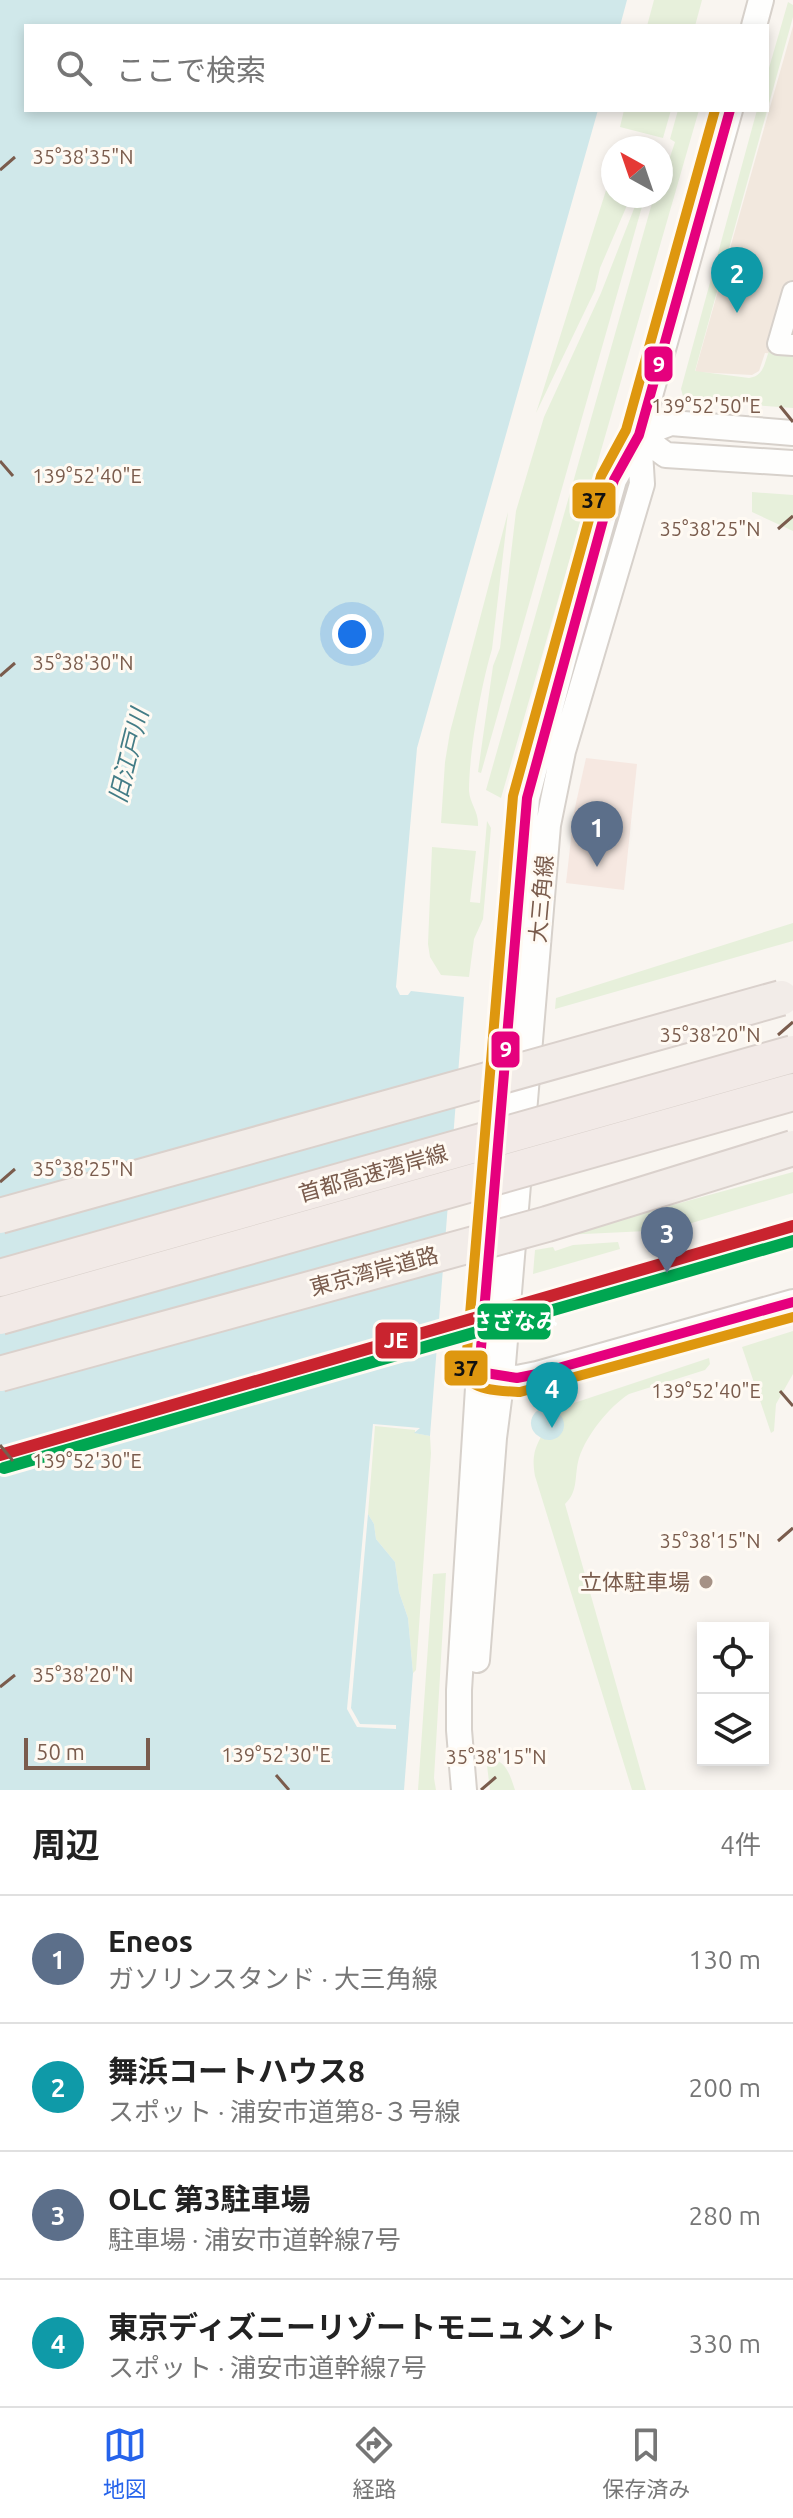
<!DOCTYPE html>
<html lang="ja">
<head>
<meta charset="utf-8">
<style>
	:root { --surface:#fff; --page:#f2f2f2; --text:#222; --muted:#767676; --line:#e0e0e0; --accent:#2563eb }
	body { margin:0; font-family:Ubuntu,"Noto Sans JP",sans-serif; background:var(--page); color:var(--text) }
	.controls { position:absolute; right:24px; bottom:24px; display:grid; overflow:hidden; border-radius:0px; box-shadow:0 4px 12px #0003 }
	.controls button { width:72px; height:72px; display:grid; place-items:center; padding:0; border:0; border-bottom:2px solid var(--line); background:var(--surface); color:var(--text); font:40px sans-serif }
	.compass { position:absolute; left:601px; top:136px; width:72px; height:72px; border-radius:50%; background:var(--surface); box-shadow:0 4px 12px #0003; rotate:320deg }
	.scale { position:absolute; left:24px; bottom:20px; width:126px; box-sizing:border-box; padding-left:8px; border:4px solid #7a5c4d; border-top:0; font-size:22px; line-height:28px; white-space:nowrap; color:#7a5c4d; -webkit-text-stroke:6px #fffaf3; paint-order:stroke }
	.you { position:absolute; left:352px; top:634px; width:28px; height:28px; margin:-20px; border:6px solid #fff; border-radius:50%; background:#1a73e8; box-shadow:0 0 0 12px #1a73e833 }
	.badge { display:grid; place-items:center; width:52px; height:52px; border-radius:50%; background:var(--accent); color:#fff; font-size:26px; font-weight:700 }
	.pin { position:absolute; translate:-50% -66px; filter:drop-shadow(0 2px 4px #0008) }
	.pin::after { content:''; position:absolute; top:42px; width:28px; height:24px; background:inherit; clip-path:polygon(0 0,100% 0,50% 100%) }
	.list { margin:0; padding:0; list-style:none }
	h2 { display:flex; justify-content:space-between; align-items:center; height:104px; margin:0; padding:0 32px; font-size:34px }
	h2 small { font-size:26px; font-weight:400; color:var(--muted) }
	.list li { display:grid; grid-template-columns:52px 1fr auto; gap:24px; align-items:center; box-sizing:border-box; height:128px; padding:0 32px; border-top:2px solid var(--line) }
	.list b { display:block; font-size:30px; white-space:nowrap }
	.list p { margin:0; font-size:26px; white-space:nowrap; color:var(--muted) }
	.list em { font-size:26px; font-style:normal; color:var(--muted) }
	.icon { flex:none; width:44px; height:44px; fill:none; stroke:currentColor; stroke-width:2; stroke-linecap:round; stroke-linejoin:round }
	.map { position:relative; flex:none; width:793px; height:1790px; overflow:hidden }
	.search { position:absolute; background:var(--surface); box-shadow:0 4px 12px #0003; left:24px; right:24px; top:24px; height:88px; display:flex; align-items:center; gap:20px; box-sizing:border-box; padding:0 28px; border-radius:0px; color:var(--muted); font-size:30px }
	.sheet { height:616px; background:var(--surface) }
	nav { display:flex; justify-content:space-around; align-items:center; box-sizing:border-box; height:112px; border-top:2px solid var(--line); background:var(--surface); font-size:22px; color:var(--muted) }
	nav a { display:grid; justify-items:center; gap:4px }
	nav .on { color:var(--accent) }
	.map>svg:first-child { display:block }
	.residential { fill:#f2e8de }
	.commercial { fill:#f6e8e1 }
	.green { fill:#e7f0db }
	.water { fill:#d0e8ea }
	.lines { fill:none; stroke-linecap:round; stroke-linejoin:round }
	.river { stroke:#d0e8ea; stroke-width:30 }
	.minor-casing { stroke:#d7d1cb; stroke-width:24 }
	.tertiary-casing { stroke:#d7d1cb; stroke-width:28 }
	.minor { stroke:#fefefd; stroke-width:20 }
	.tertiary { stroke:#fefefd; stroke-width:24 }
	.trunk-bridge-casing { stroke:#dad1cc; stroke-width:38; stroke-linecap:butt }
	.motorway-bridge-casing { stroke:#dad1cc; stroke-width:40; stroke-linecap:butt }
	.trunk-bridge { stroke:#f2ece8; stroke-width:34 }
	.motorway-bridge { stroke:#f2eae7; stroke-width:36 }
	.bus-1-casing { stroke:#fffaf3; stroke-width:16 }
	.bus-2-casing { stroke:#fffaf3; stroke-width:16 }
	.bus-1 { stroke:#e5007d; stroke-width:10 }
	.bus-2 { stroke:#de970f; stroke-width:10 }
	.rail-1-casing { stroke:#fffaf3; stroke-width:18 }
	.rail-2-casing { stroke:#fffaf3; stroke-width:18 }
	.rail-1 { stroke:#c9242f; stroke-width:12 }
	.rail-2 { stroke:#00a651; stroke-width:12 }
	.ticks { fill:none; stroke:#7a5c4d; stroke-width:3 }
	.poi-dot { fill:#a69286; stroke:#fffaf3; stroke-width:3 }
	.labels { text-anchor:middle; stroke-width:6; stroke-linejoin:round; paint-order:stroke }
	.street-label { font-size:22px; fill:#7a5c4d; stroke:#fffaf3 }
	.poi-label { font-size:22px; fill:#7a5c4d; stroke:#fffaf3; text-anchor:end }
	.water-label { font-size:24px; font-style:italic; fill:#437c86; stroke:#fffaf3 }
	.ticks-label { font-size:20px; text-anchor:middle; fill:#7a5c4d; stroke:#fffaf3; stroke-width:6; stroke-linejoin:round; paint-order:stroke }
	.line-badge { stroke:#fffaf3; stroke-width:3 }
	.badge-label { font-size:22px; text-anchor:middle; font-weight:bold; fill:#fff }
	.pale-badge-label { font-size:22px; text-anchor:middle; font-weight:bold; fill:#111 }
</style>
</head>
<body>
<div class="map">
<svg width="793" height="1790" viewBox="0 0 793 1790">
	<rect width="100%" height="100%" fill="#f9f5f0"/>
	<path class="residential" d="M 793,26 L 793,355 L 765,353 L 759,371 L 752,375 L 695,372 Z"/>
	<path class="commercial" d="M 586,758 L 637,764 L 624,890 L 566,883 L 574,812 Z"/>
	<path class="green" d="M 654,0 L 702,0 L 695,26 L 647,26 Z
		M 788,2 L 793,5 L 793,17 L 695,371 L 749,378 C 764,376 764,364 769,351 L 793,353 L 793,408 L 684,400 L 681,389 L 757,110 L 767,110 L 767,75 Z
		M 624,110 L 671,110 L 663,138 L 620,127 Z
		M 678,110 L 699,110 L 501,798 L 486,790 L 654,196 L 661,196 L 662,168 L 666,169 L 675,142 L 670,139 Z
		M 613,168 L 613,196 L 631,196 L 600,268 L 595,290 L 536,413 Z
		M 639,196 L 645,196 L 481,773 L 478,772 L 493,666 L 500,648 L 516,511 L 544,417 L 601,293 Z
		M 752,492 L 793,495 L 793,531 L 752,512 Z
		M 508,512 L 492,649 C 481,686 469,752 469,791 C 470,804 479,812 478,826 L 441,823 L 445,762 L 450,732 Z
		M 487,821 L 491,828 L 483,919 L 474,939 L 469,977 L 441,975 L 430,957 L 428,944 L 432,847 L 476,851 L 470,902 L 480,903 Z
		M 793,923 L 793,941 L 555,1009 L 556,998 Z
		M 793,1172 L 793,1193 L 668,1230 L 563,1235 Z
		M 618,1242 L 620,1249 L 533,1274 L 535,1250 L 553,1247 L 555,1251 L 573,1245 Z
		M 793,1331 L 793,1374 L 776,1404 L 774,1431 L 771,1433 L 742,1347 Z
		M 709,1358 L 710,1364 L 705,1370 L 629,1394 C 609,1407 587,1434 579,1458 C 574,1475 579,1491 565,1504 L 646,1790 L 632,1790 L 535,1476 C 534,1470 533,1462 534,1456 C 537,1436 556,1415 571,1404 Z
		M 375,1426 L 415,1430 L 415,1433 L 430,1436 L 431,1453 L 416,1670 L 413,1673 L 408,1618 L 399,1592 L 395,1562 L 376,1539 L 374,1524 L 368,1514 Z
		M 446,1573 L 434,1778 L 436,1790 L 418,1790 L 433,1574 Z
		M 486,1757 C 506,1760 509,1772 515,1790 L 490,1790 Z"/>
	<path class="water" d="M 0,0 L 627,0 L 620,26 L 26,26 L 26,110 L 598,110 L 417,748 L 396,987 L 400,995 L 408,995 L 411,991 L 464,997 L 430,1436 L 414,1433 L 420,1428 L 373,1424 L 347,1709 L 357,1727 L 396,1729 L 396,1725 L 360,1724 L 351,1708 L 368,1514 L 374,1524 L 376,1539 L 395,1562 L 399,1592 L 408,1618 L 413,1673 L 404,1790 L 0,1790 Z"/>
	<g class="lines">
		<path class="river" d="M 546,1423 L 549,1425"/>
		<defs>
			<path id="minor" d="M 793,292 L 778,344 L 793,345"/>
			<path id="tertiary" d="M 754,26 L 761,0
				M 639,435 L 666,455 L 793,463
				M 639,435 L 671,423 L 793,433
				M 486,1373 L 517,1378 L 537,1374 L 793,1302
				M 477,1660 L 494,1438 L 502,1376 L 548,825 L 563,751 L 642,484 L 639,435
				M 464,1790 L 459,1730 L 459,1690 L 479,1372 L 527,798 L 565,653 L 614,480 L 639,435 L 730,110"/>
		</defs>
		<use href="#minor" class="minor-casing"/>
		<use href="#tertiary" class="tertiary-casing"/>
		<use href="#minor" class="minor"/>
		<use href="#tertiary" class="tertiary"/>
		<defs>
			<path id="trunk-bridge" d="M 0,1216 L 781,998
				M 0,1374 L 547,1224 L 793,1148"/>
			<path id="motorway-bridge" d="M 0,1278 L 793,1054
				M 0,1316 L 793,1092"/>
		</defs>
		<use href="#trunk-bridge" class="trunk-bridge-casing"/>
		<use href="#motorway-bridge" class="motorway-bridge-casing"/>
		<use href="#trunk-bridge" class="trunk-bridge"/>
		<use href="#motorway-bridge" class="motorway-bridge"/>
		<defs>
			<path id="bus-1" d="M 479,1372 L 527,798 L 614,480 L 639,435 L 730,110
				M 479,1372 L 517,1378 L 537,1374 L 793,1302"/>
			<path id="bus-2" d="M 715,110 L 626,430 L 601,476 L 513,796 L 465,1375 C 473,1391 503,1391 520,1392 L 793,1317"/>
		</defs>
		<use href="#bus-1" class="bus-1-casing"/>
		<use href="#bus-2" class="bus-2-casing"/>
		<use href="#bus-1" class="bus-1"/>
		<use href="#bus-2" class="bus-2"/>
		<defs>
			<path id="rail-1" d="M 0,1455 L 793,1226"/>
			<path id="rail-2" d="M 4,1468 L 793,1241"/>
		</defs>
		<use href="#rail-1" class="rail-1-casing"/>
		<use href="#rail-2" class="rail-2-casing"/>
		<use href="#rail-1" class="rail-1"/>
		<use href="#rail-2" class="rail-2"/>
	</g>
	<path class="ticks" d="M 0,170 L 15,157M 780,406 L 793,422M 0,461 L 13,476M 778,529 L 793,516M 0,676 L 15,663M 778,1035 L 793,1022M 0,1182 L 15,1169M 780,1391 L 793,1406M 0,1445 L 13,1461M 778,1541 L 793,1528M 0,1687 L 15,1675M 276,1775 L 289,1790M 481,1790 L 496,1777"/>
	<circle class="poi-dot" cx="706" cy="1582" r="8"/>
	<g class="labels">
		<g class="street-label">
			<text transform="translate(541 899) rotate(-85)" y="8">大三角線</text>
			<text transform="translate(373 1173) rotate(-16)" y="8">首都高速湾岸線</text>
			<text transform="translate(374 1271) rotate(-15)" y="8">東京湾岸道路</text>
		</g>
		<g class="poi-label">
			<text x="690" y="1590">立体駐車場</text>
		</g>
		<g class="water-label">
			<text transform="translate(129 756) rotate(-76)" y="8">旧江戸川</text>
		</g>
	</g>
	<g class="ticks-label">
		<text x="83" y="164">35°38'35"N</text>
		<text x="706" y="413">139°52'50"E</text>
		<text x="87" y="483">139°52'40"E</text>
		<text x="710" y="536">35°38'25"N</text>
		<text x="83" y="670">35°38'30"N</text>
		<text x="710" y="1042">35°38'20"N</text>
		<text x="83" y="1176">35°38'25"N</text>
		<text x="706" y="1398">139°52'40"E</text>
		<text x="87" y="1468">139°52'30"E</text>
		<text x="710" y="1548">35°38'15"N</text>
		<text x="83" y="1682">35°38'20"N</text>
		<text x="276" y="1762">139°52'30"E</text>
		<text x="496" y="1764">35°38'15"N</text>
	</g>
	<g class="line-badge">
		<rect x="643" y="345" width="31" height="38" rx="8" fill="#e5007d"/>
		<rect x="571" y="481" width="46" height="39" rx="8" fill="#de970f"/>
		<rect x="490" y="1030" width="31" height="39" rx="8" fill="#e5007d"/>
		<rect x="476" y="1302" width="76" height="39" rx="8" fill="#00a651"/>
		<rect x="374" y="1321" width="45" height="39" rx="8" fill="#c9242f"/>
		<rect x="443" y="1349" width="46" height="38" rx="8" fill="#de970f"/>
	</g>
	<g class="badge-label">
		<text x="659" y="372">9</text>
		<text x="506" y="1057">9</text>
		<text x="514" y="1329">さざなみ</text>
		<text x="396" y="1348">JE</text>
	</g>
	<g class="pale-badge-label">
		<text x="594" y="508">37</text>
		<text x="466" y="1376">37</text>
	</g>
</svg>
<div class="controls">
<button><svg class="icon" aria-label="locate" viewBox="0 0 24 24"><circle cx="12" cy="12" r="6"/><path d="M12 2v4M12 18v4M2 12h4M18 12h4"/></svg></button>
<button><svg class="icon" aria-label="layers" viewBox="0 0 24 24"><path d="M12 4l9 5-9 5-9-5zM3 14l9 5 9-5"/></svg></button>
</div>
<svg class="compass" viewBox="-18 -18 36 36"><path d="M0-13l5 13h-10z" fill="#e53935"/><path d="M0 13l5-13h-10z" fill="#767676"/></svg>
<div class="scale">50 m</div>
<div class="you"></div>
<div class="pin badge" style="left:597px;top:867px;background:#5c6f8a">1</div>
<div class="pin badge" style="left:737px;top:313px;background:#0f9aa8">2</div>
<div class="pin badge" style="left:667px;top:1273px;background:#5c6f8a">3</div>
<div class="pin badge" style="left:552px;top:1428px;background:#0f9aa8">4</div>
<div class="search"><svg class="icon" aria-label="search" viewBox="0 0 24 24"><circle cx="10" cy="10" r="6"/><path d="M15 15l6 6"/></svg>ここで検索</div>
</div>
<section class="sheet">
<h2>周辺<small>4件</small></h2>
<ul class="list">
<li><span class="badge" style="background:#5c6f8a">1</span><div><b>Eneos</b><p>ガソリンスタンド · 大三角線</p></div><em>130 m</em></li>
<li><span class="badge" style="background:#0f9aa8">2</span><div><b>舞浜コートハウス8</b><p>スポット · 浦安市道第8-３号線</p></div><em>200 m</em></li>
<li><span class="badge" style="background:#5c6f8a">3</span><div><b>OLC 第3駐車場</b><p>駐車場 · 浦安市道幹線7号</p></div><em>280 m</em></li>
<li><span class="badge" style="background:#0f9aa8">4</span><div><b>東京ディズニーリゾートモニュメント</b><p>スポット · 浦安市道幹線7号</p></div><em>330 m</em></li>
</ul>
</section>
<nav>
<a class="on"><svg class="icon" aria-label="map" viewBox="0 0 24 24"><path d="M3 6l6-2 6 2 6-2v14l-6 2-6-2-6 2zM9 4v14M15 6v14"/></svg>地図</a>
<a><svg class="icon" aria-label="directions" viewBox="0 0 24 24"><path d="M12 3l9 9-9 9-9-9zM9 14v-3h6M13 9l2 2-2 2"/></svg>経路</a>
<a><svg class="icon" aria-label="saved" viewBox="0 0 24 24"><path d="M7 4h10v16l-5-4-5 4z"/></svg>保存済み</a>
</nav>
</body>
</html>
